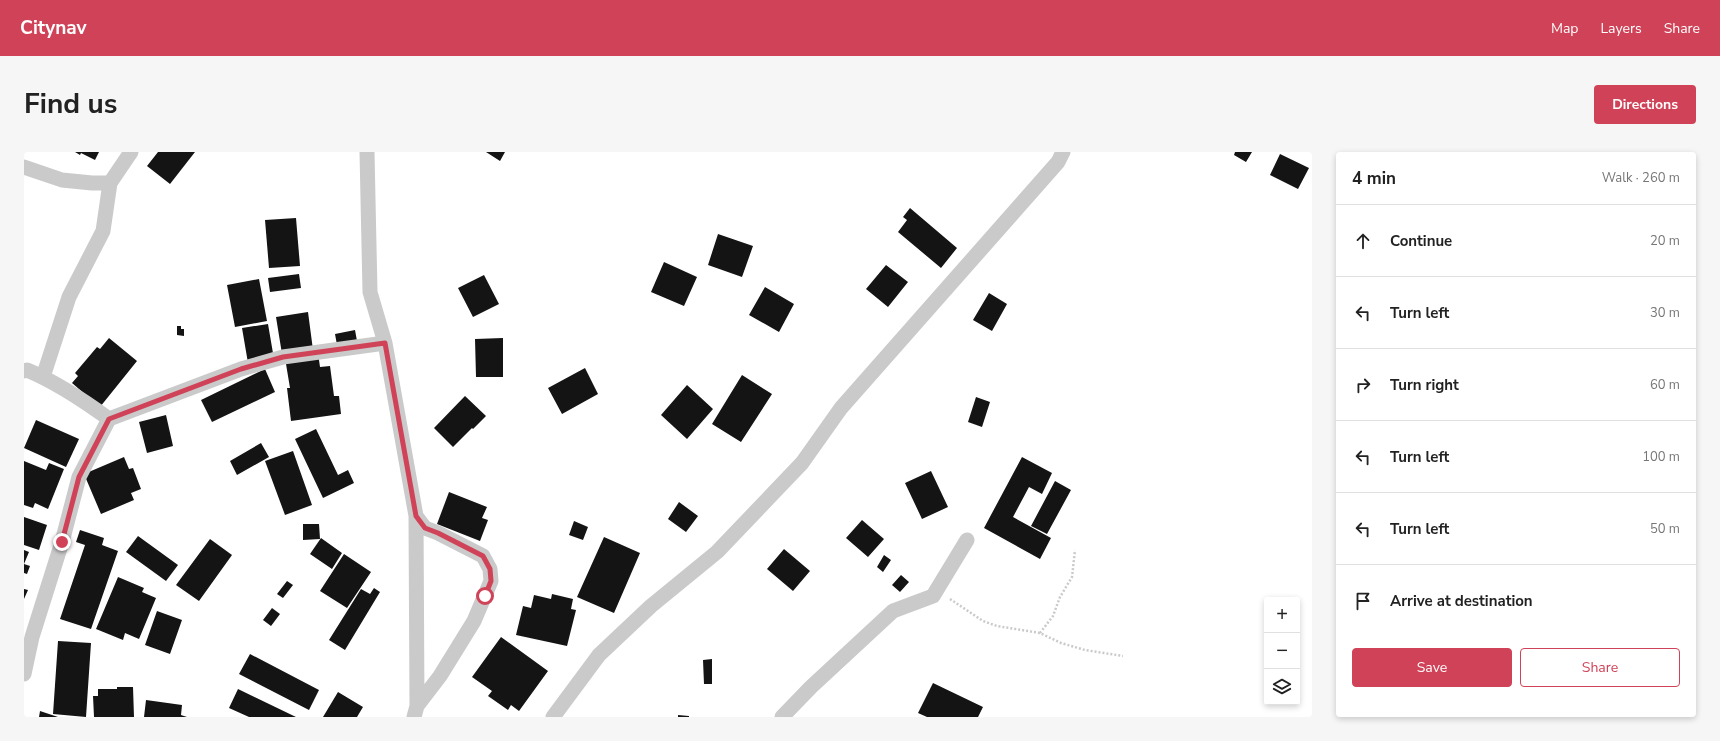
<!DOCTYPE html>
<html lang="en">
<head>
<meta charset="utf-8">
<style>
	:root { --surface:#fff; --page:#f6f6f6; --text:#222; --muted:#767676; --line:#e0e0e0; --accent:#d04257 }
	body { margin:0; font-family:"Nunito Sans",sans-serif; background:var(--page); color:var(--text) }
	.controls { position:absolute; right:12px; bottom:12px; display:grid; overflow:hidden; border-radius:4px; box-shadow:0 2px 6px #0003 }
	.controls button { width:36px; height:36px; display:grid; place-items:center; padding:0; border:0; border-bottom:1px solid var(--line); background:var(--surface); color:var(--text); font:20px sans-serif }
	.stop { position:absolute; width:12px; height:12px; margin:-9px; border:3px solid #d04257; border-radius:50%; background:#fff }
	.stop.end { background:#d04257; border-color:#fff; box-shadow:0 1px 4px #0008 }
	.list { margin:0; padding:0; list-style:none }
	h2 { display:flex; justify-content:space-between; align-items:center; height:52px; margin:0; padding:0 16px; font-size:17px }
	h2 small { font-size:13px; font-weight:400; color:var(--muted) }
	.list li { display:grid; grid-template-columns:26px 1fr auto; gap:12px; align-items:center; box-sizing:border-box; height:72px; padding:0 16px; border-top:1px solid var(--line) }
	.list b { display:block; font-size:15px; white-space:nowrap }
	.list em { font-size:13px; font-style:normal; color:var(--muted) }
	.actions { display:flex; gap:8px; padding:12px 16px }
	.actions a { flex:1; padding:9px 0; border:1px solid var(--accent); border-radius:4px; text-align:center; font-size:14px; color:var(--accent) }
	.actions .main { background:var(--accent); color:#fff }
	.icon { flex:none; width:22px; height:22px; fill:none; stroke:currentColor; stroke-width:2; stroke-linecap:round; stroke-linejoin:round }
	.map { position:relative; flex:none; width:1288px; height:565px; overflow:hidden; border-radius:4px }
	header { display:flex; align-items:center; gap:24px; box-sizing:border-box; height:56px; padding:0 20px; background:var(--accent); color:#fff }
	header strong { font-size:19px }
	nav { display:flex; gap:22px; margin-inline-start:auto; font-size:14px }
	.intro { display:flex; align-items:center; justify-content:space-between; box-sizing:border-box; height:96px; padding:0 24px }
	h1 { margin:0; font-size:28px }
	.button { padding:10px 18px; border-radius:4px; background:var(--accent); color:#fff; font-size:14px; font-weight:700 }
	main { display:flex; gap:24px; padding:0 24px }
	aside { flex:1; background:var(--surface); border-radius:4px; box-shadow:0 2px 6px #0003 }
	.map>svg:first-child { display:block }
	.building { fill:#141414 }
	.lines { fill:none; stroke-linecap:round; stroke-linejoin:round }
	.path { stroke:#cacaca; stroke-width:2.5; stroke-dasharray:2 2; stroke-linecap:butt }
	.minor { stroke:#cacaca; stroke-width:15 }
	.route { stroke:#d04257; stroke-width:5 }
</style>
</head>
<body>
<header>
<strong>Citynav</strong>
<nav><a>Map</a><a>Layers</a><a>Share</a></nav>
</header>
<div class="intro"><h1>Find us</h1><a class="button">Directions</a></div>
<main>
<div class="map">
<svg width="1288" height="565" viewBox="0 0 1288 565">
	<rect width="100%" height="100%" fill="#fff"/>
	<path class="building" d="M 51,0 L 75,0 L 71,8 L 57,1 L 56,3 Z
		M 134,0 L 171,0 L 146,32 L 123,14 Z
		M 462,0 L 481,0 L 476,9 Z
		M 1211,0 L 1228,0 L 1222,10 L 1210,3 Z
		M 1256,2 L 1285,16 L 1274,37 L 1246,23 Z
		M 886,56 L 933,96 L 917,116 L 874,80 L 883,68 L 879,65 Z
		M 272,66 L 276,114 L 245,116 L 241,68 Z
		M 694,82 L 729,94 L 718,125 L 684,113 Z
		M 640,110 L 673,125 L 660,154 L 627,140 Z
		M 862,113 L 884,130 L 864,155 L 842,137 Z
		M 275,122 L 277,136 L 246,140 L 244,126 Z
		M 460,123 L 475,152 L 449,165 L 434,136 Z
		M 235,127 L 243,169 L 211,175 L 203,133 Z
		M 741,135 L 770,152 L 755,180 L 725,163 Z
		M 965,141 L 983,152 L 968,179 L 949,168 Z
		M 284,160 L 289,198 L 258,202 L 252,165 Z
		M 244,172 L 250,207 L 224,211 L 218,176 Z
		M 153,174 L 157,174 L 157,177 L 160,177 L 160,184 L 153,183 Z
		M 331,178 L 333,189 L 313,193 L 311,182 Z
		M 85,186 L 113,209 L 76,255 L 48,231 L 54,224 L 51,221 L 73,195 L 76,197 Z
		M 479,186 L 479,225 L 452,225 L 451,187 Z
		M 294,201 L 296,215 L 306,214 L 310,244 L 315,244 L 317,262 L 267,269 L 263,236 L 266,236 L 261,206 Z
		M 561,216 L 574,242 L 538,262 L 524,236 Z
		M 241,217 L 251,240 L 188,270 L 177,248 Z
		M 718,223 L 748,242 L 717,290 L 688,272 Z
		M 663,233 L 689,257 L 663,287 L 637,263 Z
		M 441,244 L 462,264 L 449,277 L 448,276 L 429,295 L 410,276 Z
		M 952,245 L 966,250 L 958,275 L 944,270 Z
		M 142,263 L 149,294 L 123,301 L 115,270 Z
		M 12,268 L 55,287 L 42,315 L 0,296 Z
		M 292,277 L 314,323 L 324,318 L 330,331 L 299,346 L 271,287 Z
		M 237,291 L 245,305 L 213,323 L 206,309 Z
		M 269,299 L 288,353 L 261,363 L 241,309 Z
		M 100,305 L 105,317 L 109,316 L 117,337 L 107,341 L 110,348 L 77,362 L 60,322 Z
		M 998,305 L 1028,321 L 1018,342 L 1005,335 L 989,365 L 1027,386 L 1016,407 L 960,376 Z
		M 0,309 L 22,318 L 25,311 L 40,317 L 24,357 L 11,351 L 9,356 L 0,353 Z
		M 907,319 L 924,355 L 898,367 L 881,331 Z
		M 1031,329 L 1047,338 L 1023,382 L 1007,374 Z
		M 425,340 L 463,355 L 458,366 L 464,368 L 456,389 L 413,372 Z
		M 655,350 L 674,364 L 662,380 L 644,367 Z
		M 0,365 L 23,373 L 15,398 L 0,393 Z
		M 838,368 L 860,387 L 844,405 L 822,386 Z
		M 550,369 L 564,375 L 559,388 L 545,383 Z
		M 279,372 L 295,372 L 296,387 L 279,388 Z
		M 56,378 L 80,386 L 78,393 L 94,399 L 67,477 L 36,467 L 61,393 L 52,390 Z
		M 114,384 L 154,413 L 142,429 L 102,400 Z
		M 580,385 L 616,401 L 590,461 L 553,445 Z
		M 297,386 L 318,401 L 308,417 L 286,402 Z
		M 186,387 L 208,403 L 175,449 L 152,433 Z
		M 760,397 L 786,419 L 769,439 L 743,417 Z
		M 0,398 L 5,400 L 0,412 L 6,414 L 3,422 L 0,421 Z
		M 320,402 L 347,420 L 323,456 L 296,439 Z
		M 860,403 L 867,408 L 859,420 L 853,415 Z
		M 877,423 L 885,430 L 876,440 L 868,433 Z
		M 94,425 L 120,436 L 118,440 L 132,446 L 115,487 L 101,481 L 99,488 L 72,477 Z
		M 263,429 L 269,433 L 259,446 L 253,442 Z
		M 350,436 L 356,440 L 321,498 L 305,488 L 337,437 L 346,442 Z
		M 0,437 L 4,438 L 0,447 Z
		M 528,442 L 549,447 L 547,457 L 552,458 L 543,494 L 492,483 L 499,454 L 507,456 L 510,443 L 527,447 Z
		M 248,456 L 256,462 L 247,474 L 239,468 Z
		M 133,459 L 158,468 L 146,502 L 121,493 Z
		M 477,485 L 524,519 L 495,559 L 487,553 L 484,558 L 464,544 L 468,539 L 448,525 Z
		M 34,489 L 67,491 L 62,565 L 29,562 Z
		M 226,502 L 295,538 L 285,558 L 215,522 Z
		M 688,507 L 688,532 L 680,532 L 679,508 Z
		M 909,531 L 959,555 L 954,565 L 903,565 L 894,561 Z
		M 93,535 L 109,535 L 110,565 L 70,565 L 69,544 L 74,544 L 74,537 L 93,537 Z
		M 214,537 L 272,565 L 225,565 L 205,556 Z
		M 314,540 L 339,555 L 333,565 L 299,565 Z
		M 122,548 L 158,553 L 157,563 L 163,565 L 120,565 Z
		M 16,559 L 34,565 L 15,565 Z
		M 654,563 L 665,564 L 665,565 L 654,565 Z"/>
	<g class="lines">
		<path class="path" d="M 926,447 L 959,469 L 973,474 L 1016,481 L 1037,491 L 1061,498 L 1099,504
			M 1016,481 L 1029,464 L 1036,445 L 1048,425 L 1051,398"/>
		<path class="minor" d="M 343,0 L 346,140 L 361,191 L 392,364 L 401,376 L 414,381 L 459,404 L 466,417 L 467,429 L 450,469 L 416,524 L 393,554 L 390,565
			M 0,15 L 38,28 L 68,31 L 86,31 L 107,0
			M 0,219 L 3,218 C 32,230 59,248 85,267
			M 19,225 L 45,145 L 79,79 L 86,31
			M 392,364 L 393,554
			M 0,522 L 8,485 L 38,390 L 55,325 L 85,267 L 217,217 L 259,205 L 361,191
			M 529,565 L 575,503 L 627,454 L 693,400 L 778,311 L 817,256 L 1034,10 L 1039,0
			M 758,565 L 787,535 L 869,459 L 909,444 L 943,388"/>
	</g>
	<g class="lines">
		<path class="route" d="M 38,390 L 55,325 L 85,267 L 217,217 L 259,205 L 361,191 L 392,364 L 401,376 L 414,381 L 459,404 L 466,417 L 467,429 L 461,444"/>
	</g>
</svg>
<div class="controls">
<button>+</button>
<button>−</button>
<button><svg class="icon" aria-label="layers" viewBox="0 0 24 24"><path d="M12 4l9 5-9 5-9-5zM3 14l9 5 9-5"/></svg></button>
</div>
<div class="stop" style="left:461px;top:444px"></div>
<div class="stop end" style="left:38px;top:390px"></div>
</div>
<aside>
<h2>4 min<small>Walk · 260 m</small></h2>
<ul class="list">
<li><svg class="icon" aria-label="ahead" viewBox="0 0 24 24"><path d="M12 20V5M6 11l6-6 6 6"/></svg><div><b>Continue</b></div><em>20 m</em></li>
<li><svg class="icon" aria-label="left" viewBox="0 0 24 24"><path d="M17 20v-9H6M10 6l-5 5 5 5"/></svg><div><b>Turn left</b></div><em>30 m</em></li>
<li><svg class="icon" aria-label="right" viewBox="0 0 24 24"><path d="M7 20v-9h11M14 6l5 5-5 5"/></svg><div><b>Turn right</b></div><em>60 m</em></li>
<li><svg class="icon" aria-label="left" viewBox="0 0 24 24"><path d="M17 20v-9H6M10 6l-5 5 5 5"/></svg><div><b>Turn left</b></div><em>100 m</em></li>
<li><svg class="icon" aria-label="left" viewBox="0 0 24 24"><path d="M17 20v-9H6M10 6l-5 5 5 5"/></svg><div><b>Turn left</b></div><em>50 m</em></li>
<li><svg class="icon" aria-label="arrive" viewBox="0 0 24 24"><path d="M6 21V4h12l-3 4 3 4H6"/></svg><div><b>Arrive at destination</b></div></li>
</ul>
<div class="actions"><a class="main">Save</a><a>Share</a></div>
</aside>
</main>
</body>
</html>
